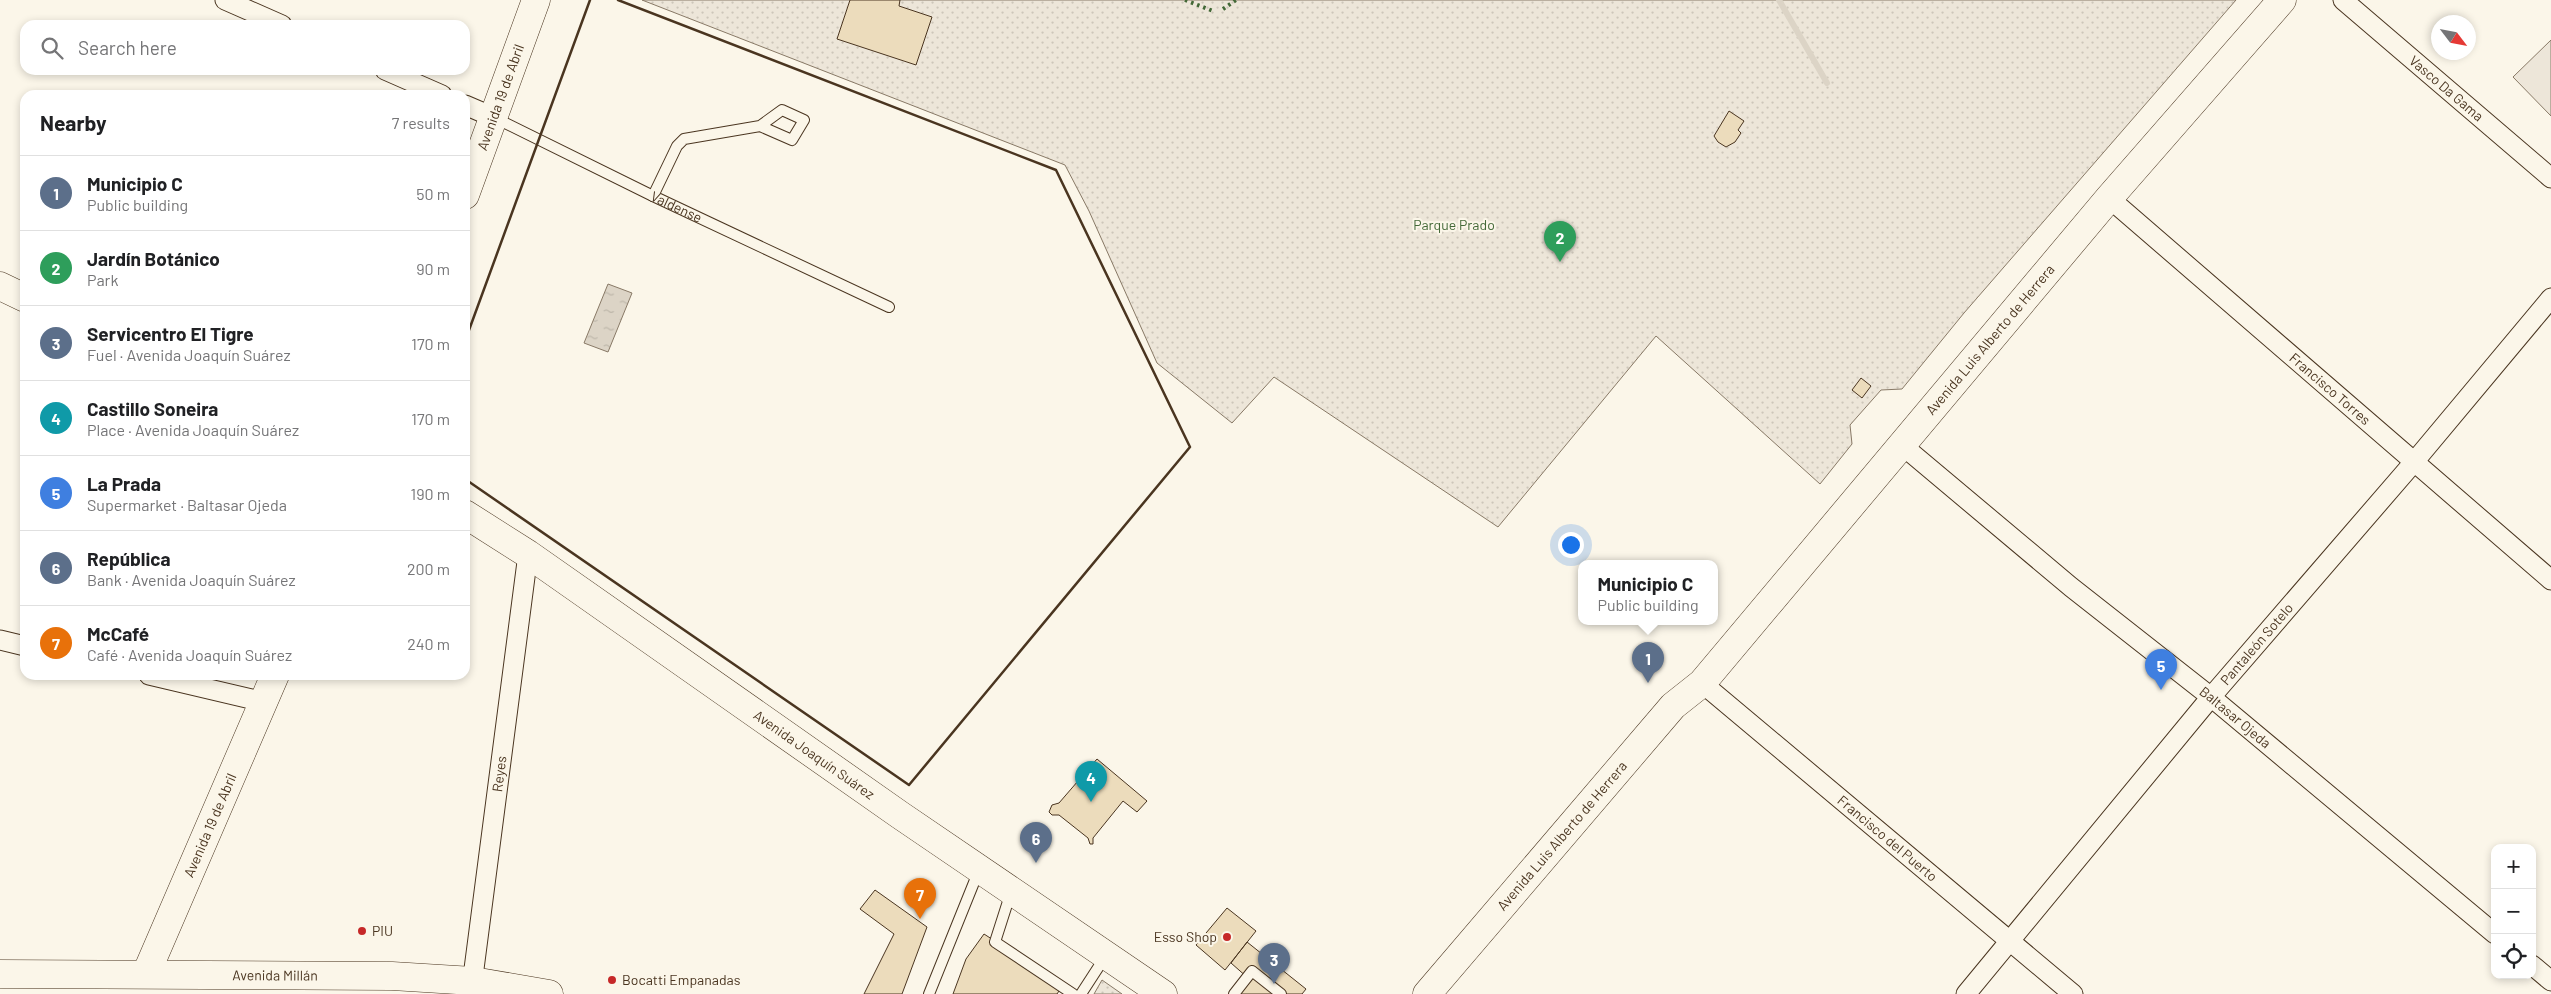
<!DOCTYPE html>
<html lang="en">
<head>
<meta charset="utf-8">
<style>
	:root { --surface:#fff; --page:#f2f2f2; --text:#202124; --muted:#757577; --line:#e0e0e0; --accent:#0b8043 }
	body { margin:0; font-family:Barlow,sans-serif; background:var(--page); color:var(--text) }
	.controls { position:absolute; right:15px; bottom:15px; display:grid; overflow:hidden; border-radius:10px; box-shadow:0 2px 8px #0003 }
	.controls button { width:45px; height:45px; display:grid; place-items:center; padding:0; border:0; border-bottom:1px solid var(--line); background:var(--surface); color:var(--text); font:25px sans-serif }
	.compass { position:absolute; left:2431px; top:15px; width:45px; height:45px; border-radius:50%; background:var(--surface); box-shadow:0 2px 8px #0003; rotate:122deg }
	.you { position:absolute; left:1570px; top:544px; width:18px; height:18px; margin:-12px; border:4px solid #fff; border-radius:50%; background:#1a73e8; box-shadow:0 0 0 8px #1a73e833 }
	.badge { display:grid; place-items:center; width:32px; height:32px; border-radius:50%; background:var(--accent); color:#fff; font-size:16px; font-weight:700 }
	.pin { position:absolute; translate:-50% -41px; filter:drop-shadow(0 1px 2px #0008) }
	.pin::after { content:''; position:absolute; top:26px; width:18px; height:15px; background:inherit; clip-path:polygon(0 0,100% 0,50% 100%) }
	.popup { position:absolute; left:1578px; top:560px; width:140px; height:65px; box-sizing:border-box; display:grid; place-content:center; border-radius:10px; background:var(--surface); filter:drop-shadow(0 1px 4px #0005); font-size:16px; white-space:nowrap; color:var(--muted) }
	.popup b { font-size:19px; color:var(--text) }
	.popup::after { content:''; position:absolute; left:50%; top:100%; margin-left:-10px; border:10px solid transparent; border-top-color:var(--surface) }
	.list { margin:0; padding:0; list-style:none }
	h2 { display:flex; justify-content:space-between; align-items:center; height:65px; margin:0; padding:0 20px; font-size:21px }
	h2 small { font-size:16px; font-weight:400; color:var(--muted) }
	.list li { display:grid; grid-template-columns:32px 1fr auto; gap:15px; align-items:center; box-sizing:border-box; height:75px; padding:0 20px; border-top:1px solid var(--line) }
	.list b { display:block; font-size:19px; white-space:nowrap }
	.list p { margin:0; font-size:16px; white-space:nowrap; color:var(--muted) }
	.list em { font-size:16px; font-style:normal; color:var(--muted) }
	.icon { flex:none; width:28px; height:28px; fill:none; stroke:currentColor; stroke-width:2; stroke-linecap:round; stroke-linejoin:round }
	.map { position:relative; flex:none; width:2551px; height:994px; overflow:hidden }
	.search { position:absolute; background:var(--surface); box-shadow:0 2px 8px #0003; left:20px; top:20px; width:450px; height:55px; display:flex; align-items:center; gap:12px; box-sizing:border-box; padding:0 18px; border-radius:15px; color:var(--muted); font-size:19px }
	.panel { position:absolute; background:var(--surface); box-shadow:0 2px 8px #0003; left:20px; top:90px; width:450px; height:590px; border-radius:15px }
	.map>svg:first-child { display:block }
	.green { fill:#ede6d9; stroke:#887966 }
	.park { fill:url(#park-dots); stroke:#887966 }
	.water { fill:url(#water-ripples); stroke:#887966 }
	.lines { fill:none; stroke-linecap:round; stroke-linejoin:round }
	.stream { stroke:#dcd4c6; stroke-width:6 }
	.building { fill:#ecdcbc; stroke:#4a3520 }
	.lane-casing { stroke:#4a3520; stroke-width:12 }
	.street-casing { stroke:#4a3520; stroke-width:21 }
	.secondary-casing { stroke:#4a3520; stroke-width:29 }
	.lane { stroke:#fbf6e9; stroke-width:10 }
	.street { stroke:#fbf6e9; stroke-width:19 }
	.secondary { stroke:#fbf6e9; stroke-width:28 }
	.hedge { stroke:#436837; stroke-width:4; stroke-dasharray:2.5 4; stroke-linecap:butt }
	.wall { stroke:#4a3520; stroke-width:2.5 }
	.poi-dot { fill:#c62828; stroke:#fbf6e9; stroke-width:2 }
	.labels { text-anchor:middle; stroke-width:4; stroke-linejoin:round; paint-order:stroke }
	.street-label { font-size:14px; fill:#4a3520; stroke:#fbf6e9 }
	.park-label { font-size:14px; fill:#436837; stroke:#fbf6e9 }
	.poi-label { font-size:14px; fill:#4a3520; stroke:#fbf6e9; text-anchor:start }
</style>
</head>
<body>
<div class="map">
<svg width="2551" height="994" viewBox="0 0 2551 994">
	<defs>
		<pattern id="park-dots" width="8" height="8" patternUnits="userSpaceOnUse" patternTransform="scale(1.25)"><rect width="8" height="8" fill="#ede6d9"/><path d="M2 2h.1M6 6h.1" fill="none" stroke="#cdc6ba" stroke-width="1.8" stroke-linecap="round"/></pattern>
		<pattern id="water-ripples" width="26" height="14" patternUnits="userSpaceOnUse" patternTransform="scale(1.25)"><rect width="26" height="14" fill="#dcd4c6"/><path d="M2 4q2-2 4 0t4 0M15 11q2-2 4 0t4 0" fill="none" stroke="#beb7aa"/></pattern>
	</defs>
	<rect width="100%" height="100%" fill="#fbf6e9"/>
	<path class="green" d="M 2551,40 L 2551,116 L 2513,77 Z"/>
	<path class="park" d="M 642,0 L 2236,0 L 1964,313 L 1902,389 L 1881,390 L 1850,425 L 1852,444 L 1820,484 L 1656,336 L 1498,527 L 1274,377 L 1232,423 L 1157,363 L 1089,211 L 1065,165 Z
		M 1102,980 L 1122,994 L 1094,994 Z"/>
	<path class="water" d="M 608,284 L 632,293 L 608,352 L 584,343 Z"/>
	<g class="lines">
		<path class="stream" d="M 1779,0 L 1827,83"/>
	</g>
	<path class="building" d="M 850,0 L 900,0 L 899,6 L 932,17 L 916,65 L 837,39 Z
		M 1729,111 L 1744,121 L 1738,130 L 1741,133 L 1735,142 L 1726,147 L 1718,142 L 1714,136 Z
		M 1861,378 L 1871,386 L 1862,398 L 1852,390 Z
		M 1097,759 L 1147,801 L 1137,812 L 1123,801 L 1093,838 L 1093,844 L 1090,844 L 1088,838 L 1059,815 L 1052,815 L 1049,812 L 1052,805 L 1059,803 Z
		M 875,890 L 927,927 L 902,994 L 864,994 L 894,934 L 860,909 Z
		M 1227,908 L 1256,931 L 1225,970 L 1196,945 Z
		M 984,934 L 1063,985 L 1057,994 L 953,994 L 966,959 Z
		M 1247,942 L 1306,989 L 1302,994 L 1237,994 L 1248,978 L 1231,963 Z"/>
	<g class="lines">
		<defs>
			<g id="lane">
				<path id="s1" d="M 495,118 L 653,196 L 889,307"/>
				<path d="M 653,196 L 677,146 L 684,139 L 760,126 L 792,140 L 804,120 L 782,110 L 760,126"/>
				<path d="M 1011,892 L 995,942 L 1073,994"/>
				<path d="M 929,994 L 979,870"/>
				<path d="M 1081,994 L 1105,957"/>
				<path d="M 1234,994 L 1252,971 L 1281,994"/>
			</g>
			<g id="street">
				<path d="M 225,0 L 282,25"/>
				<path id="s2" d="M 2343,0 L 2551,178"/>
				<path d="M 385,70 L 442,95"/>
				<path d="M 465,105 L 493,117"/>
				<path id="s3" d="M 2109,198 L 2551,580"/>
				<path id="s4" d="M 1903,446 L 2071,587 L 2211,697 L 2495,934"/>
				<path d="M 0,640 L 25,646"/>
				<path d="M 149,675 L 264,702"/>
				<path id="s5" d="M 1702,683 L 2073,994"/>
				<path d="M 2532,965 L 2551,981"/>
				<path id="s6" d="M 471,992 L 528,554"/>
				<path id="s7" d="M 1966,994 L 2211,697 L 2414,462 L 2551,298"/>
			</g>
			<g id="secondary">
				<path id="s8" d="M 465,195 L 536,0"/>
				<path d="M 0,286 L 25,298"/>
				<path id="s9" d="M 465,514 L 528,554 L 900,815 L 1163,994"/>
				<path id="s10" d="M 0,974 L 392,976 L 473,981 L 549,994"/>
				<path id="s11" d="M 146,974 L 275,675"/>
				<path id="s12" d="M 1427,994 L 1673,706 L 1702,683 L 2109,198 L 2282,0"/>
			</g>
		</defs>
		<use href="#lane" class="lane-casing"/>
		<use href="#street" class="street-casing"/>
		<use href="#secondary" class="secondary-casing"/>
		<use href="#lane" class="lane"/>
		<use href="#street" class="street"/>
		<use href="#secondary" class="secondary"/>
		<path class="hedge" d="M 1185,0 L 1213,11
			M 1223,9 L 1236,0"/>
		<path class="wall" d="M 465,341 L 590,0
			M 465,479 L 909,785 L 1190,447 L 1056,170 L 618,0"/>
	</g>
	<g class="poi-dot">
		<circle cx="362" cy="931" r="5"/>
		<circle cx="1227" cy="937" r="5"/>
		<circle cx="612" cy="980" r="5"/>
	</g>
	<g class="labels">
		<g class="street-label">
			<text dy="5" stroke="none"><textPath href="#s2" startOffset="136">Vasco Da Gama</textPath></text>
			<text dy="5" stroke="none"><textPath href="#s8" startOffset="104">Avenida 19 de Abril</textPath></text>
			<text dy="5" stroke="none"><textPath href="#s1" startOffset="202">Valdense</textPath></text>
			<text dy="5" stroke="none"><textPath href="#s12" startOffset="864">Avenida Luis Alberto de Herrera</textPath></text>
			<text dy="5" stroke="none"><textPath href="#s3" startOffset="292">Francisco Torres</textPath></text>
			<text dy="5" stroke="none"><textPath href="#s7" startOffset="455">Pantaleón Sotelo</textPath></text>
			<text dy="5" stroke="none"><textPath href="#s4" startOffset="429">Baltasar Ojeda</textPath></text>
			<text dy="5" stroke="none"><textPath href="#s9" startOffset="424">Avenida Joaquín Suárez</textPath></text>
			<text dy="5" stroke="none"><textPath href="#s6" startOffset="220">Reyes</textPath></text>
			<text dy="5" stroke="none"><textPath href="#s11" startOffset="162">Avenida 19 de Abril</textPath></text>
			<text dy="5" stroke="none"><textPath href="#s12" startOffset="208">Avenida Luis Alberto de Herrera</textPath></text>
			<text dy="5" stroke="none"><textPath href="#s5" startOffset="242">Francisco del Puerto</textPath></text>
			<text dy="5" stroke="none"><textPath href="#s10" startOffset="275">Avenida Millán</textPath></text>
		</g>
		<g class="park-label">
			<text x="1454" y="230">Parque Prado</text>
		</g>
		<g class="poi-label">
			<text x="372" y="936">PIU</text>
			<text x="1217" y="942" text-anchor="end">Esso Shop</text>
			<text x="622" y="985">Bocatti Empanadas</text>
		</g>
	</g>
</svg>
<div class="controls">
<button>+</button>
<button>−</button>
<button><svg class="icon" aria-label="locate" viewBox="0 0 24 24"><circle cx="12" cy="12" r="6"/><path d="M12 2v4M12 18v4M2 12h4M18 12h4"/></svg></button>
</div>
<svg class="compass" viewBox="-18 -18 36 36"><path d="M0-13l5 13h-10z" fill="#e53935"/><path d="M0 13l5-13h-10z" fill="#757577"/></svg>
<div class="you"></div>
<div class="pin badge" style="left:1648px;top:683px;background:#5c6f8a">1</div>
<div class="popup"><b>Municipio C</b>Public building</div>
<div class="pin badge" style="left:1560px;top:262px;background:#2e9e5b">2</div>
<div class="pin badge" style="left:1274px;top:984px;background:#5c6f8a">3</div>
<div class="pin badge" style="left:1091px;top:802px;background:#0f9aa8">4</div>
<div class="pin badge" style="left:2161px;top:690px;background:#3f7fe0">5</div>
<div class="pin badge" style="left:1036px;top:863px;background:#5c6f8a">6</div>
<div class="pin badge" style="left:920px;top:919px;background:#e8710a">7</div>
<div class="search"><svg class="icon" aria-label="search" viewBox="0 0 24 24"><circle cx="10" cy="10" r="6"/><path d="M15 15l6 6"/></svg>Search here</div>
<section class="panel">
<h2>Nearby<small>7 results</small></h2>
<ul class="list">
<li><span class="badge" style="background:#5c6f8a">1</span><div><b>Municipio C</b><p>Public building</p></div><em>50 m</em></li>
<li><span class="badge" style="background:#2e9e5b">2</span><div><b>Jardín Botánico</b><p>Park</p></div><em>90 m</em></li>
<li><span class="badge" style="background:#5c6f8a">3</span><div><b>Servicentro El Tigre</b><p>Fuel · Avenida Joaquín Suárez</p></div><em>170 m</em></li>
<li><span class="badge" style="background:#0f9aa8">4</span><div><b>Castillo Soneira</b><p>Place · Avenida Joaquín Suárez</p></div><em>170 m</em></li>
<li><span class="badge" style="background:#3f7fe0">5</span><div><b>La Prada</b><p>Supermarket · Baltasar Ojeda</p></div><em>190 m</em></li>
<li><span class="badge" style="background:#5c6f8a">6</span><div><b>República</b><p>Bank · Avenida Joaquín Suárez</p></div><em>200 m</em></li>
<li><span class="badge" style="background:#e8710a">7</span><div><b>McCafé</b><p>Café · Avenida Joaquín Suárez</p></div><em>240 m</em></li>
</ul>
</section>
</div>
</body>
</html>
